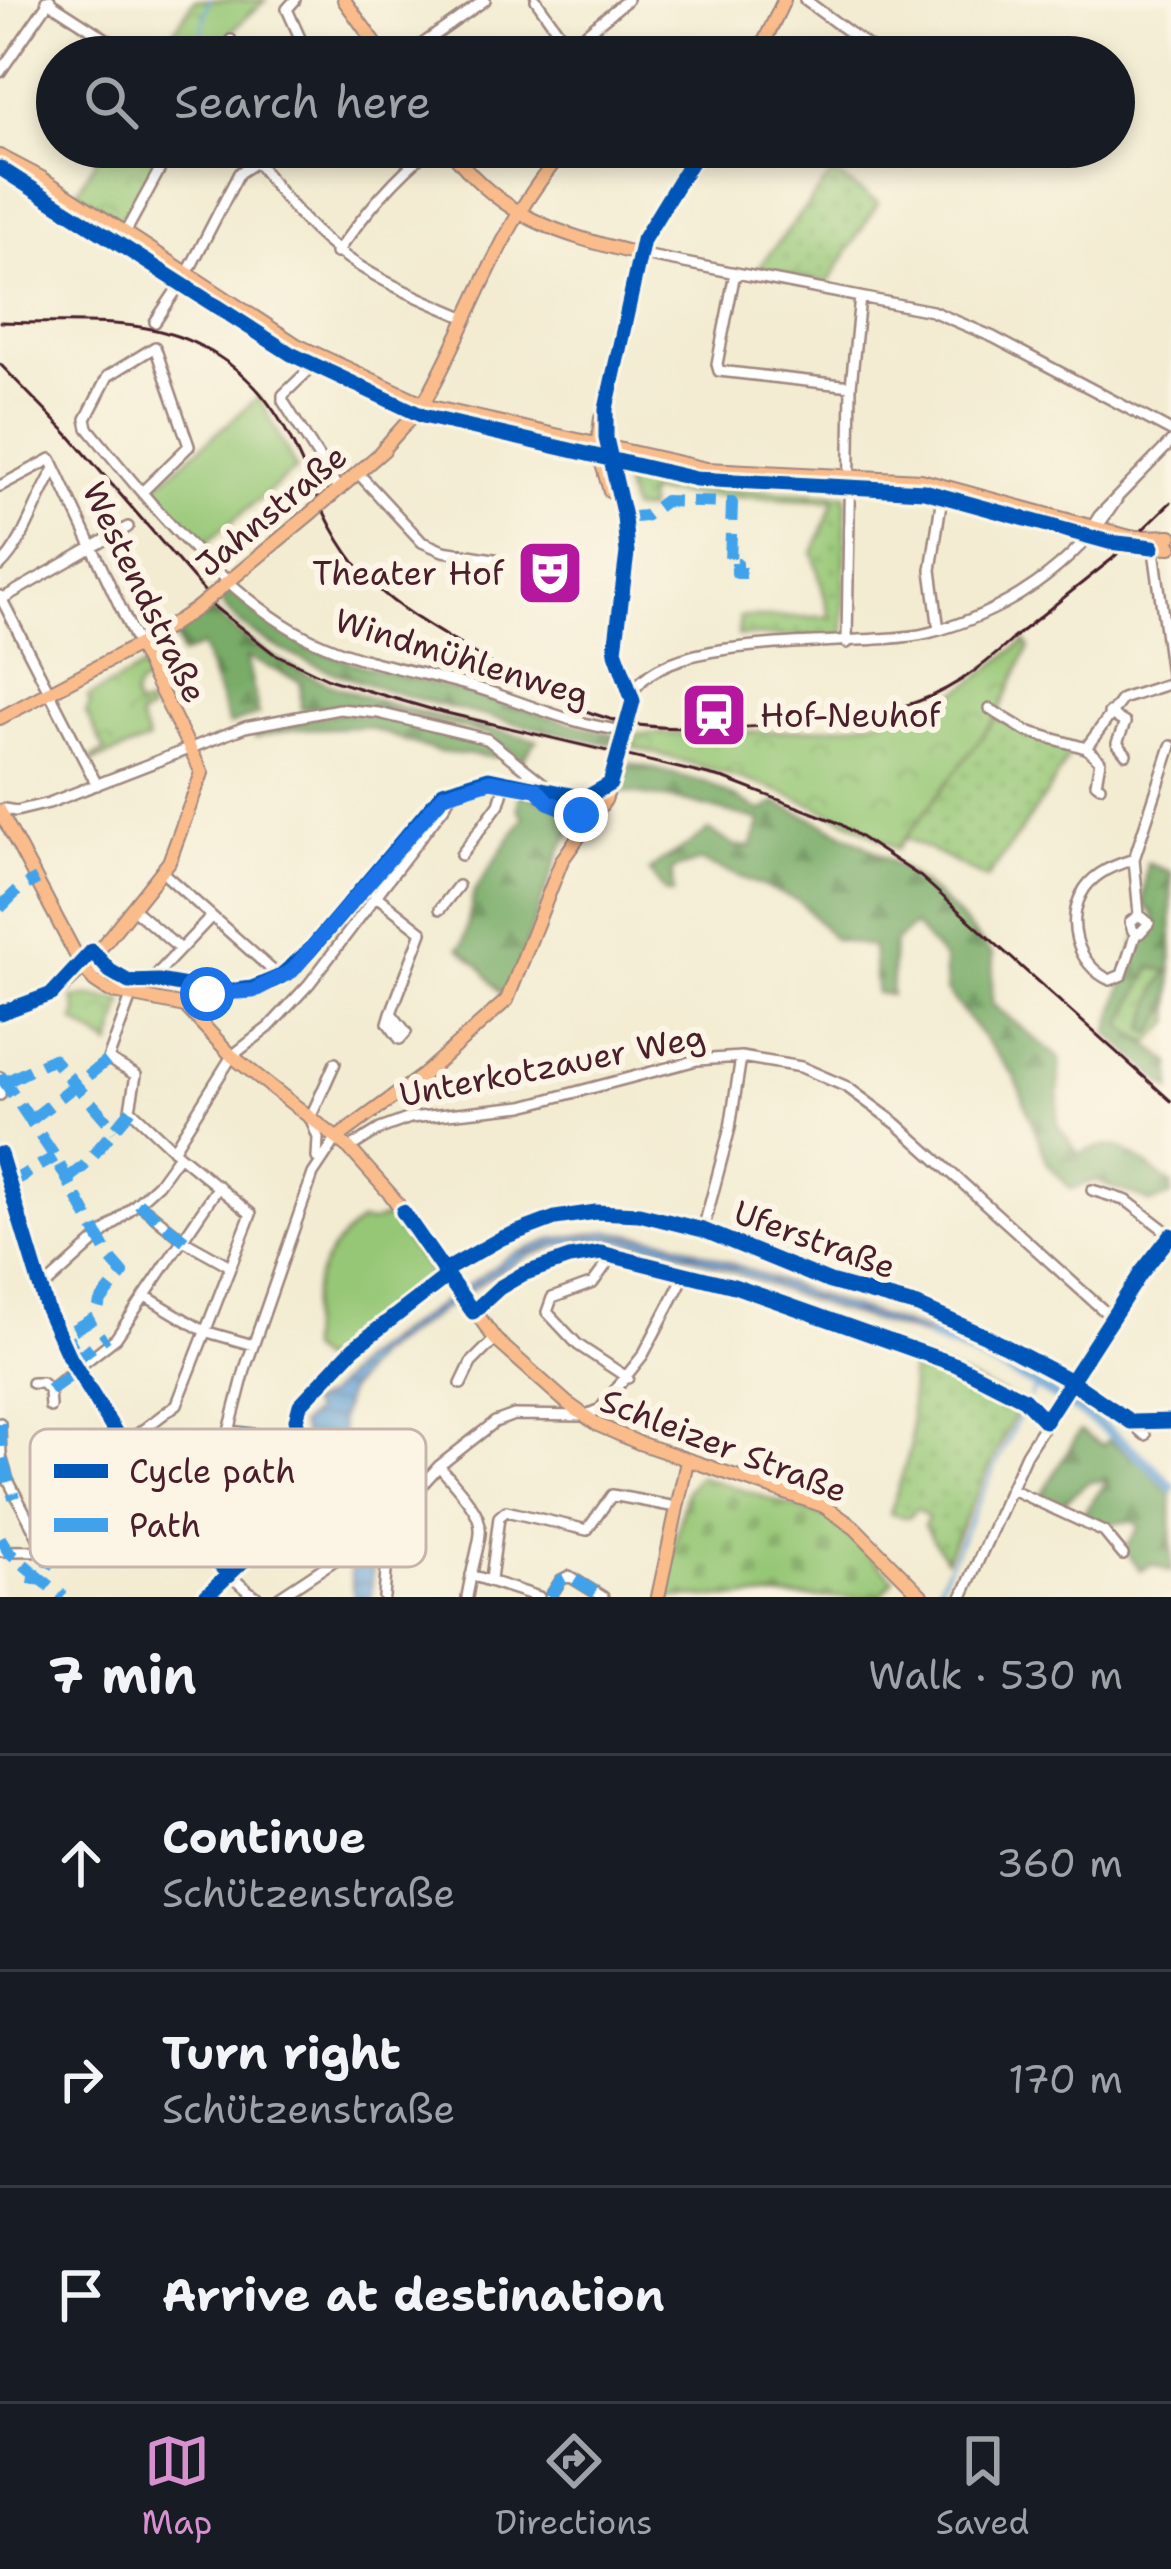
<!DOCTYPE html>
<html lang="en">
<head>
<meta charset="utf-8">
<style>
	:root { --surface:#171b24; --page:#242831; --text:#f1f3f6; --muted:#9ea1a6; --line:#363941; --accent:#d690ce }
	body { margin:0; font-family:"Shantell Sans",sans-serif; background:var(--page); color:var(--text) }
	.stop { position:absolute; width:36px; height:36px; margin:-27px; border:9px solid #1a73e8; border-radius:50%; background:#fff }
	.stop.end { background:#1a73e8; border-color:#fff; box-shadow:0 3px 12px #0008 }
	.list { margin:0; padding:0; list-style:none }
	h2 { display:flex; justify-content:space-between; align-items:center; height:156px; margin:0; padding:0 48px; font-size:51px }
	h2 small { font-size:39px; font-weight:400; color:var(--muted) }
	.list li { display:grid; grid-template-columns:78px 1fr auto; gap:36px; align-items:center; box-sizing:border-box; height:216px; padding:0 48px; border-top:3px solid var(--line) }
	.list b { display:block; font-size:45px; white-space:nowrap }
	.list p { margin:0; font-size:39px; white-space:nowrap; color:var(--muted) }
	.list em { font-size:39px; font-style:normal; color:var(--muted) }
	.icon { flex:none; width:66px; height:66px; fill:none; stroke:currentColor; stroke-width:2; stroke-linecap:round; stroke-linejoin:round }
	.map { position:relative; flex:none; width:1171px; height:1597px; overflow:hidden }
	.search { position:absolute; background:var(--surface); box-shadow:0 6px 18px #0003; left:36px; right:36px; top:36px; height:132px; display:flex; align-items:center; gap:30px; box-sizing:border-box; padding:0 42px; border-radius:66px; color:var(--muted); font-size:45px }
	.sheet { height:804px; background:var(--surface) }
	nav { display:flex; justify-content:space-around; align-items:center; box-sizing:border-box; height:168px; border-top:3px solid var(--line); background:var(--surface); font-size:33px; color:var(--muted) }
	nav a { display:grid; justify-items:center; gap:6px }
	nav .on { color:var(--accent) }
	.map>svg:first-child { display:block }
	.grass { fill:url(#grass-dots); stroke:#707350; stroke-width:3 }
	.forest { fill:url(#forest-firs); stroke:#616649; stroke-width:3 }
	.cemetery { fill:url(#cemetery-stones); stroke:#707350; stroke-width:3 }
	.park { fill:url(#park-crowns); stroke:#707350; stroke-width:3 }
	.pitch { fill:#96c776; stroke:#707350; stroke-width:3 }
	.water { fill:url(#water-rules); stroke:#576080; stroke-width:3 }
	.lines { fill:none; stroke-linecap:round; stroke-linejoin:round }
	.stream { stroke:#64a1d5; stroke-width:3 }
	.river { stroke:#64a1d5; stroke-width:10 }
	.minor-casing { stroke:#9e867e; stroke-width:14 }
	.major-casing { stroke:#9e867e; stroke-width:16 }
	.minor { stroke:#fff; stroke-width:9 }
	.major { stroke:#fabc8b; stroke-width:12 }
	.rail { stroke:#4a1f2b; stroke-width:3 }
	.major-bridge-casing { stroke:#9e867e; stroke-width:16; stroke-linecap:butt }
	.major-bridge { stroke:#fabc8b; stroke-width:12 }
	.quiet { stroke:#40a2eb; stroke-width:12; stroke-dasharray:24 12; stroke-linecap:butt }
	.cycleway-casing { stroke:#fcf5e5; stroke-width:22 }
	.cycleway { stroke:#0057b8; stroke-width:15 }
	.route { stroke:#1a73e8; stroke-width:15 }
	.labels { text-anchor:middle; stroke-width:12; stroke-linejoin:round; paint-order:stroke }
	.street-label { font-size:33px; fill:#4a1f2b; stroke:#fcf5e5 }
	.poi-label { font-size:33px; fill:#4a1f2b; stroke:#fcf5e5; text-anchor:end }
	.key { fill:#fcf5e5; stroke:#c7b5ad; stroke-width:3 }
	.key-label { font-size:33px; fill:#4a1f2b }
</style>
</head>
<body>
<div class="map">
<svg width="1171" height="1597" viewBox="0 0 1171 1597">
	<defs>
		<pattern id="grass-dots" width="8" height="8" patternUnits="userSpaceOnUse" patternTransform="scale(3)"><rect width="8" height="8" fill="#96c776"/><path d="M2 2h.1M6 6h.1" fill="none" stroke="#83aa66" stroke-width="1.8" stroke-linecap="round"/></pattern>
		<pattern id="forest-firs" width="22" height="20" patternUnits="userSpaceOnUse" patternTransform="scale(3)"><rect width="22" height="20" fill="#78ac67"/><path d="M5 1l3.5 6h-7zM16 11l3.5 6h-7z" fill="#648b55"/></pattern>
		<pattern id="cemetery-stones" width="16" height="16" patternUnits="userSpaceOnUse" patternTransform="scale(3)"><rect width="16" height="16" fill="#96c776"/><path d="M2 7V4a2 2 0 0 1 4 0v3zM10 15v-3a2 2 0 0 1 4 0v3z" fill="#83aa66"/></pattern>
		<pattern id="park-crowns" width="20" height="18" patternUnits="userSpaceOnUse" patternTransform="scale(3)"><rect width="20" height="18" fill="#96c776"/><path d="M2 6a3 3 0 1 1 6 0M12 15a3 3 0 1 1 6 0" fill="none" stroke="#83aa66"/></pattern>
		<pattern id="water-rules" width="6" height="5" patternUnits="userSpaceOnUse" patternTransform="scale(3)"><rect width="6" height="5" fill="#64a1d5"/><path d="M0 2.5h6" fill="none" stroke="#5483ad"/></pattern>
	</defs>
	<rect width="100%" height="100%" fill="#fcf5e5"/>
	<filter id="ink" filterUnits="userSpaceOnUse"><feTurbulence type="fractalNoise" baseFrequency=".00833" numOctaves="2"/><feDisplacementMap in="SourceGraphic" scale="24" xChannelSelector="R" yChannelSelector="G"/><feConvolveMatrix kernelMatrix="1 2 1 2 8 2 1 2 1" color-interpolation-filters="sRGB"/></filter>
	<filter id="wash" filterUnits="userSpaceOnUse"><feTurbulence type="fractalNoise" baseFrequency=".004" numOctaves="4" result="noise"/><feDisplacementMap in="SourceGraphic" scale="48" xChannelSelector="R" yChannelSelector="G"/><feGaussianBlur stdDeviation="2.7" result="paint"/><feColorMatrix in="noise" values="0 0 0 0 0 0 0 0 0 0 0 0 0 0 0 0 0 1.4 0 .05"/><feComposite in="paint" operator="in"/></filter>
	<g filter="url(#wash)">
		<rect width="100%" height="100%" fill="#f3ecd2"/>
		<path class="grass" d="M 833,173 L 878,203 L 828,283 L 758,268 Z
			M 634,475 L 688,487 L 846,495 L 844,637 L 738,636 L 740,617 L 830,617 L 813,553 L 834,501 L 647,493 L 648,510 L 631,510 L 624,483 Z
			M 996,718 L 1073,748 L 1050,789 L 987,879 L 904,837 Z
			M 1151,967 L 1168,970 L 1153,1032 L 1171,1005 L 1171,1022 L 1149,1043 L 1122,1026 Z
			M 911,1354 L 1021,1402 L 946,1559 L 924,1526 L 928,1517 L 916,1509 L 908,1518 L 890,1514 L 911,1446 Z"/>
		<path class="forest" d="M 234,592 C 299,657 360,664 445,687 C 502,702 558,721 616,735 L 613,745 C 523,723 266,679 220,600 Z
			M 211,608 C 295,696 424,711 537,740 L 522,760 L 489,735 L 399,712 L 351,705 L 301,709 L 301,682 L 246,657 L 259,714 L 229,725 L 202,646 L 182,655 L 174,633 Z
			M 341,713 C 385,716 464,728 499,753 L 495,757 L 438,752 L 366,727 L 294,729 L 255,738 L 252,729 Z
			M 630,763 L 707,783 L 761,811 L 776,803 C 835,827 893,856 940,899 C 959,916 975,936 993,955 L 992,1004 L 1060,1059 L 1057,1125 L 1079,1154 C 1124,1133 1134,1160 1171,1183 L 1171,1196 L 1150,1203 C 1132,1191 1116,1192 1097,1180 L 1071,1189 L 1048,1164 L 1015,1077 L 946,991 L 944,959 L 914,925 L 894,943 L 891,995 L 876,993 L 873,947 L 834,939 L 799,901 L 701,861 L 672,870 L 673,894 L 665,892 L 649,871 C 667,854 691,848 708,830 L 736,846 L 751,847 L 761,821 L 689,802 L 620,791 Z
			M 520,791 L 573,813 L 578,819 L 559,853 L 514,979 L 502,995 L 480,966 L 459,948 L 464,942 L 474,892 L 524,817 L 518,809 Z
			M 1147,863 L 1171,872 L 1171,1005 L 1152,1033 L 1145,1030 L 1157,988 L 1168,971 L 1151,967 L 1122,1025 L 1171,1063 L 1171,1090 L 1108,1033 L 1137,939 L 1155,924 L 1153,913 L 1143,904 Z
			M 1080,1431 L 1103,1445 L 1109,1440 L 1144,1465 L 1171,1494 L 1171,1572 L 1152,1564 L 1141,1571 L 1125,1550 L 1140,1526 L 1131,1521 L 1106,1524 L 1082,1515 L 1108,1480 L 1088,1482 L 1060,1506 L 1040,1497 Z"/>
		<path class="cemetery" d="M 698,1476 L 828,1517 L 894,1579 L 880,1597 L 663,1597 L 686,1492 Z"/>
		<path class="park" d="M 194,0 L 266,0 L 232,31 L 218,57 L 157,57 Z
			M 104,147 L 169,147 L 127,224 L 77,191 Z
			M 1025,641 L 1029,647 L 996,718 L 897,849 C 815,796 725,772 632,747 L 634,734 C 733,731 858,740 949,696 C 976,682 1001,659 1025,641 Z
			M 144,667 L 150,679 L 138,687 L 133,697 L 137,708 L 147,705 L 150,712 L 139,718 L 148,741 L 92,762 L 92,758 L 105,751 L 86,713 L 90,703 L 88,697 Z
			M 89,996 L 123,1001 L 111,1046 L 74,1021 L 77,1013 L 73,998 Z"/>
		<path class="pitch" d="M 259,397 L 296,469 L 205,544 L 152,489 Z
			M 388,1216 L 436,1283 L 320,1361 L 307,1349 C 308,1294 316,1256 361,1221 L 370,1223 Z"/>
		<path class="water" d="M 608,1231 L 669,1240 L 823,1298 L 944,1337 L 942,1342 L 825,1306 L 670,1248 L 606,1239 L 556,1246 L 528,1256 L 491,1276 L 376,1355 L 347,1392 L 340,1420 L 351,1495 L 374,1545 L 371,1597 L 354,1597 L 346,1541 L 300,1425 L 314,1412 L 308,1404 L 327,1396 L 363,1357 L 511,1255 L 555,1239 Z"/>
		<g class="lines">
			<path class="stream" d="M 194,57 C 206,41 200,18 210,0
				M 1030,1397 L 1035,1387
				M 934,1597 L 1022,1410"/>
			<path class="river" d="M 931,1337 C 1012,1367 1113,1422 1171,1487"/>
		</g>
	</g>
	<g filter="url(#ink)">
		<g class="lines">
			<defs>
				<path id="minor" d="M 46,0 L 111,42
					M 536,0 L 576,57
					M 805,0 L 883,57
					M 222,57 L 231,40
					M 292,57 L 300,38 L 287,9 L 295,0
					M 404,57 L 485,0
					M 557,57 L 627,0
					M 0,72 L 50,0
					M 257,162 C 325,255 362,274 466,318
					M 125,233 L 172,147
					M 336,253 C 365,214 394,177 433,147
					M 638,254 L 932,311 L 993,337 L 1171,431
					M 735,273 L 717,364 L 719,371 L 851,386
					M 155,322 L 187,274 L 239,173 L 279,147
					M 313,366 L 283,395 L 283,401 L 339,490
					M 358,473 L 422,542 L 443,551 L 500,560
					M 0,486 L 51,459 L 138,645
					M 142,492 L 189,446 L 155,347 L 108,376 L 86,419 L 88,428 C 148,501 235,609 324,645 C 378,668 438,674 493,693 C 537,708 579,726 626,731
					M 1090,530 L 1099,516 L 1171,442
					M 1153,543 L 1171,674
					M 0,566 C 26,541 35,500 55,469
					M 0,596 L 97,785
					M 0,600 L 128,527
					M 939,630 L 931,570 L 942,496
					M 847,643 L 851,386 L 860,297
					M 632,694 C 666,627 858,650 928,633 C 1007,613 1073,567 1117,499
					M 990,709 L 1026,731 L 1086,748 L 1122,699 L 1171,683
					M 1109,713 L 1125,723 L 1117,743 L 1126,754
					M 1086,748 L 1100,761 L 1096,783 L 1100,786
					M 535,789 L 548,802 L 579,813 L 584,827
					M 4,809 L 16,811 L 49,803 L 245,727 L 339,709 L 379,713 L 487,739 L 549,788
					M 461,855 L 499,804 L 505,784
					M 1134,859 C 1116,865 1097,871 1085,888 C 1064,919 1076,965 1110,980 L 1122,975 L 1136,933
					M 161,871 L 281,978
					M 375,895 L 422,932 L 391,1013 L 388,1023 L 400,1039 L 406,1032 L 391,1013
					M 132,908 L 180,949
					M 440,909 L 458,886
					M 1139,915 L 1130,922 L 1133,931 L 1140,933 L 1149,923 L 1139,915 L 1134,859 L 1171,746
					M 154,983 L 156,975 L 211,917
					M 0,1013 L 55,996 L 84,969 C 103,968 109,980 126,984 C 138,987 150,982 162,984 C 194,989 220,1000 253,991 C 342,966 406,784 486,781 C 519,780 552,796 585,798 L 611,783
					M 0,1077 L 0,1095
					M 311,1116 L 335,1063
					M 312,1122 L 318,1138 L 317,1158
					M 349,1148 L 380,1129 L 410,1118 L 523,1106 L 697,1060 L 741,1057 L 801,1067 L 847,1087 L 897,1124 L 1112,1318
					M 173,1150 L 232,1056 L 269,1027 L 309,984 L 446,804 L 451,792
					M 0,1154 C 27,1256 60,1351 119,1439 C 138,1466 163,1491 184,1516 C 208,1546 224,1576 257,1597
					M 1092,1190 L 1127,1201 L 1171,1235
					M 138,1203 L 185,1241 L 230,1266
					M 703,1230 L 730,1128 L 741,1057
					M 608,1262 L 593,1283 L 552,1298 L 547,1312 L 578,1345 L 628,1378
					M 444,1271 C 492,1242 540,1216 597,1212 C 676,1206 753,1252 825,1280 C 853,1291 884,1296 913,1305 C 990,1329 1085,1382 1145,1435
					M 42,1289 L 158,1184 L 179,1155
					M 147,1297 L 204,1331 L 253,1345
					M 32,1383 L 42,1383 L 49,1390
					M 461,1384 L 471,1363 L 495,1339
					M 49,1390 L 116,1338 L 219,1186
					M 49,1390 L 50,1407
					M 0,1423 L 1,1456 L 8,1480 L 44,1549
					M 123,1445 L 177,1404 L 251,1214 L 179,1155 L 130,1109 L 136,1075 L 108,1059 L 132,994
					M 215,1465 C 229,1470 252,1469 264,1461 L 261,1435 L 230,1431
					M 439,1466 C 497,1533 481,1516 467,1597
					M 1011,1489 L 1104,1532 L 1123,1555
					M 382,1529 L 388,1547 L 384,1597
					M 0,1551 L 126,1550 L 152,1541 L 175,1524 L 225,1447 L 246,1366 L 313,1174 L 337,1138
					M 471,1575 L 539,1597
					M 491,1579 L 499,1517 L 506,1511 L 587,1530 L 612,1495 L 676,1507
					M 279,1597 L 382,1529 L 439,1466 L 495,1422 L 514,1415 L 584,1416 L 600,1409 L 643,1355 L 687,1271
					M 550,1597 L 561,1580 L 569,1576 L 603,1597
					M 962,1597 L 1026,1454 L 1141,1273 L 1171,1235"/>
				<path id="major" d="M 344,0 L 385,57
					M 757,57 L 784,0
					M 448,147 C 501,218 556,233 638,254
					M 0,156 L 40,177 L 297,345 L 431,407 L 707,469 L 921,480 L 1130,537
					M 0,168 L 291,354 L 423,416 L 696,479 L 924,491 L 1122,545
					M 601,418 L 597,447 L 610,491
					M 378,455 C 395,434 418,414 431,390 C 475,309 503,216 568,147
					M 331,496 L 384,450
					M 1142,537 L 1171,536
					M 1132,546 L 1171,547
					M 222,587 L 311,513
					M 0,718 L 155,636 L 197,608
					M 623,744 L 632,694 L 615,647 L 627,553 L 624,517 L 606,438 L 606,409 L 643,240 L 700,147
					M 0,811 L 77,957 L 94,981 L 109,991 L 185,1006 L 232,1056 L 349,1148 L 391,1195 L 495,1339 L 567,1403 L 598,1425 L 639,1443 L 824,1506 L 855,1528 L 923,1597
					M 84,969 L 169,862 L 202,773 L 138,645
					M 337,1138 L 423,1075 L 507,1000 L 562,860 L 605,800 L 619,761
					M 658,1597 L 687,1461"/>
			</defs>
			<use href="#minor" class="minor-casing"/>
			<use href="#major" class="major-casing"/>
			<use href="#minor" class="minor"/>
			<use href="#major" class="major"/>
			<path class="rail" d="M 0,322 C 73,326 147,312 213,353 C 306,409 300,502 364,574 C 390,604 426,624 459,644 C 508,675 557,704 613,720 C 674,738 859,724 919,701 C 960,686 992,659 1023,630
				M 0,364 L 68,434 L 211,599
				M 213,606 L 273,653 L 331,680 L 434,710 L 725,779 L 839,823 L 921,877 L 1171,1101
				M 1012,639 L 1112,559 L 1171,502"/>
			<defs>
				<path id="major-bridge" d="M 311,513 L 331,496
					M 1130,537 L 1142,537
					M 1122,545 L 1132,546
					M 197,608 L 222,587
					M 619,761 L 623,744"/>
			</defs>
			<use href="#major-bridge" class="major-bridge-casing"/>
			<use href="#major-bridge" class="major-bridge"/>
			<path class="quiet" d="M 624,518 L 645,516 L 665,501 L 732,503 L 730,563 L 737,563 L 737,573 L 746,573
				M 0,908 L 19,889 L 37,879
				M 0,1075 L 55,1157 L 110,1258 L 123,1273 L 100,1302 L 96,1317 L 66,1334 L 73,1347
				M 8,1081 L 53,1059 L 115,1130
				M 31,1120 L 109,1059
				M 67,1179 L 84,1166 L 131,1110
				M 8,1184 L 55,1157
				M 138,1203 L 185,1241
				M 75,1351 L 79,1357 L 107,1336
				M 49,1390 L 78,1371
				M 0,1423 L 1,1456 L 14,1498
				M 215,1465 C 229,1470 252,1469 264,1461 L 261,1435 L 230,1431
				M 0,1538 L 8,1551 L 41,1579 L 50,1561 L 48,1549
				M 29,1577 L 41,1579 L 64,1597
				M 550,1597 L 561,1580 L 569,1576 L 603,1597"/>
			<defs>
				<path id="cycleway" d="M 0,168 L 291,354 L 423,416 L 696,479 L 924,491 L 1109,542 L 1153,547
					M 0,1013 L 52,994 L 92,951 L 110,971 L 129,982 L 158,981 L 221,992 L 252,988 L 279,977 L 309,951 L 443,792 L 489,778 L 585,798 L 610,784 L 633,701 L 615,650 L 627,553 L 624,517 L 606,438 L 606,409 L 643,240 L 700,147
					M 0,1154 L 47,1309 L 68,1355 L 123,1445 L 229,1576
					M 403,1212 L 444,1271 L 502,1238 L 555,1218 L 596,1212 L 639,1214 L 703,1230 L 830,1282 L 918,1306 L 986,1336 L 1071,1381 L 1131,1422 L 1171,1421
					M 205,1597 L 311,1497 L 310,1472 L 296,1420 L 300,1405 L 354,1348 L 447,1276 L 473,1312 L 499,1288 L 523,1274 L 569,1258 L 601,1253 L 734,1286 L 957,1365 L 1024,1399 L 1045,1421 L 1141,1273 L 1171,1235"/>
			</defs>
			<use href="#cycleway" class="cycleway-casing"/>
			<use href="#cycleway" class="cycleway"/>
		</g>
	</g>
	<g class="lines" filter="url(#ink)">
		<path class="route" d="M 207,994 L 253,991 L 292,971 L 444,795 L 490,781 L 536,789 L 548,802 L 581,815"/>
	</g>
	<defs>
		<symbol id="theatre-square" viewBox="-11 -11 22 22"><rect x="-9" y="-9" width="18" height="18" rx="4" fill="#b5179e" stroke="#fcf5e5"/><path d="M-5-5.5Q0-4 5-5.5V0Q5 5 0 6Q-5 5-5 0ZM-3.3-2.5H-1v1.5H-3.3ZM1-2.5H3.3v1.5H1ZM-2.8 1Q0 5.5 2.8 1Z" fill="#fff"/></symbol>
		<symbol id="station-square" viewBox="-11 -11 22 22"><rect x="-9" y="-9" width="18" height="18" rx="4" fill="#b5179e" stroke="#fcf5e5"/><path d="M-3-6H3Q5-6 5-4V2Q5 4 3 4L4.5 6H3L1.5 4h-3L-3 6H-4.5L-3 4Q-5 4-5 2V-4Q-5-6-3-6ZM-3.5-4v3h7v-3ZM-3.5 1v1.5H-2V1ZM2 1v1.5H3.5V1Z" fill="#fff"/></symbol>
	</defs>
	<g fill-rule="evenodd">
		<use href="#theatre-square" x="512" y="535" width="76" height="76"/>
		<use href="#station-square" x="676" y="677" width="76" height="76"/>
	</g>
	<g class="labels">
		<g class="street-label">
			<text transform="translate(271 510) rotate(-40)" y="12">Jahnstraße</text>
			<text transform="translate(145 592) rotate(64)" y="12">Westendstraße</text>
			<text transform="translate(462 657) rotate(17)" y="12">Windmühlenweg</text>
			<text transform="translate(552 1065) rotate(-11)" y="12">Unterkotzauer Weg</text>
			<text transform="translate(815 1239) rotate(20)" y="12">Uferstraße</text>
			<text transform="translate(724 1445) rotate(21)" y="12">Schleizer Straße</text>
		</g>
		<g class="poi-label">
			<text x="504" y="585">Theater Hof</text>
			<text x="760" y="727" text-anchor="start">Hof-Neuhof</text>
		</g>
	</g>
	<rect x="30" y="1429" width="396" height="138" rx="18" class="key"/>
	<rect x="54" y="1464" width="54" height="14" fill="#0057b8"/>
	<rect x="54" y="1518" width="54" height="14" fill="#40a2eb"/>
	<g class="key-label">
		<text x="129" y="1483">Cycle path</text>
		<text x="129" y="1537">Path</text>
	</g>
</svg>
<div class="stop" style="left:207px;top:994px"></div>
<div class="stop end" style="left:581px;top:815px"></div>
<div class="search"><svg class="icon" aria-label="search" viewBox="0 0 24 24"><circle cx="10" cy="10" r="6"/><path d="M15 15l6 6"/></svg>Search here</div>
</div>
<section class="sheet">
<h2>7 min<small>Walk · 530 m</small></h2>
<ul class="list">
<li><svg class="icon" aria-label="ahead" viewBox="0 0 24 24"><path d="M12 20V5M6 11l6-6 6 6"/></svg><div><b>Continue</b><p>Schützenstraße</p></div><em>360 m</em></li>
<li><svg class="icon" aria-label="right" viewBox="0 0 24 24"><path d="M7 20v-9h11M14 6l5 5-5 5"/></svg><div><b>Turn right</b><p>Schützenstraße</p></div><em>170 m</em></li>
<li><svg class="icon" aria-label="arrive" viewBox="0 0 24 24"><path d="M6 21V4h12l-3 4 3 4H6"/></svg><div><b>Arrive at destination</b></div></li>
</ul>
</section>
<nav>
<a class="on"><svg class="icon" aria-label="map" viewBox="0 0 24 24"><path d="M3 6l6-2 6 2 6-2v14l-6 2-6-2-6 2zM9 4v14M15 6v14"/></svg>Map</a>
<a><svg class="icon" aria-label="directions" viewBox="0 0 24 24"><path d="M12 3l9 9-9 9-9-9zM9 14v-3h6M13 9l2 2-2 2"/></svg>Directions</a>
<a><svg class="icon" aria-label="saved" viewBox="0 0 24 24"><path d="M7 4h10v16l-5-4-5 4z"/></svg>Saved</a>
</nav>
</body>
</html>
